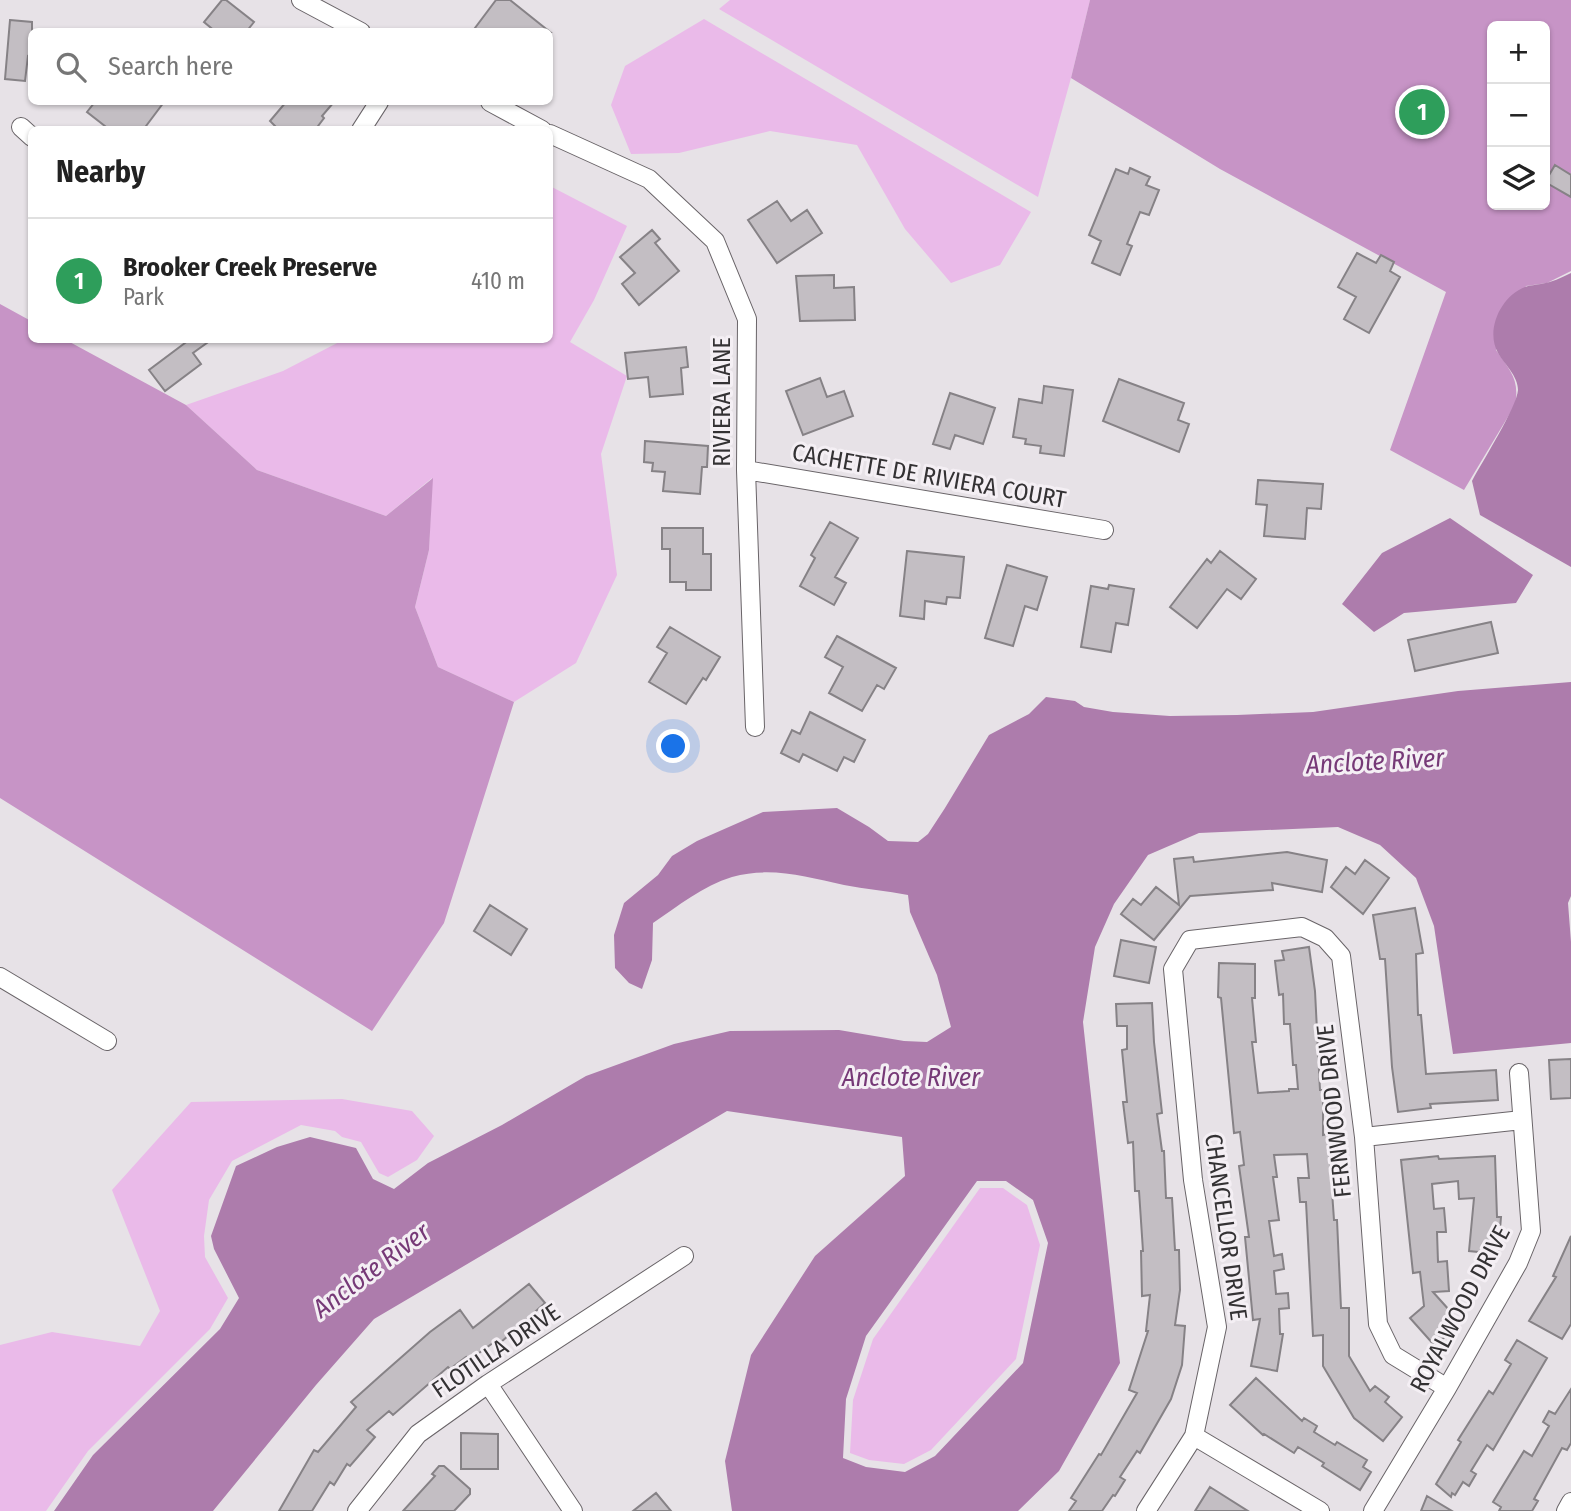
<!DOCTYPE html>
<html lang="en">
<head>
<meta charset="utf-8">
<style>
	:root { --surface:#fff; --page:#f6f6f6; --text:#222; --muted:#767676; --line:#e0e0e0; --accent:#3e8071 }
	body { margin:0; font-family:"Fira Sans Condensed",sans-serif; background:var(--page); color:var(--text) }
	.controls { position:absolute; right:21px; top:21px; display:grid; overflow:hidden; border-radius:10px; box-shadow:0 2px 5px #0004 }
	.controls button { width:63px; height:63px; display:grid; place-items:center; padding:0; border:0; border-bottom:2px solid var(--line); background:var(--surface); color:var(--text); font:35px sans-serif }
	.you { position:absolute; left:674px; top:747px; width:24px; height:24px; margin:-18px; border:5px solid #fff; border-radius:50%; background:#1a73e8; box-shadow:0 0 0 10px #1a73e833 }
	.badge { display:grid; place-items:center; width:46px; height:46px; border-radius:50%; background:var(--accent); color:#fff; font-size:23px; font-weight:700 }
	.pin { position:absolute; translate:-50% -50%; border:4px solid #fff; box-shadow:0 2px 7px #0006 }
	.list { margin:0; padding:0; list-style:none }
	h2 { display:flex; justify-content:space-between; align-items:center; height:91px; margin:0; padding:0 28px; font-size:30px }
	h2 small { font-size:23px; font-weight:400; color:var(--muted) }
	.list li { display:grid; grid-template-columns:46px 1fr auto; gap:21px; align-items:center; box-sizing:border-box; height:126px; padding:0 28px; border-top:2px solid var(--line) }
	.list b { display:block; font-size:26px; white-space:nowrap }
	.list p { margin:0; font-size:23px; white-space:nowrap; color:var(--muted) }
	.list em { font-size:23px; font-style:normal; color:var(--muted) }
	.icon { flex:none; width:38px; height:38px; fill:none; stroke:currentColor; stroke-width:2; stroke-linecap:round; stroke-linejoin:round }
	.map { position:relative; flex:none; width:1571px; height:1511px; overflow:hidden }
	.search { position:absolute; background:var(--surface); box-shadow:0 2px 5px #0004; left:28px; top:28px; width:525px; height:77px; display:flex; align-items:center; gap:18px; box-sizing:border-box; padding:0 24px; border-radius:10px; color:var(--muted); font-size:26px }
	.panel { position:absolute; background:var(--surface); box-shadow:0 2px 5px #0004; left:28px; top:126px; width:525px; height:217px; border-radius:10px }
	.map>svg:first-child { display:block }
	.green { fill:#eabae9 }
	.forest { fill:#c794c6; fill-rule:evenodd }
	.water { fill:#ad7cac; fill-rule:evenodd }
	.building { fill:#c3bec3; stroke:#868286; stroke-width:2 }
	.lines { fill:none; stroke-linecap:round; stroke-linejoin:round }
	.minor-casing { stroke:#696468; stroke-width:20 }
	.minor { stroke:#fff; stroke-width:18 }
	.labels { text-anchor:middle; stroke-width:6; stroke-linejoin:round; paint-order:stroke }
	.street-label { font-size:24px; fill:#343234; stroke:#f4eff4 }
	.water-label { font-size:26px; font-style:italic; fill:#763977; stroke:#f4eff4 }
</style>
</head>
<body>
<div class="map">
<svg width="1571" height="1511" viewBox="0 0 1571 1511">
	<rect width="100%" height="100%" fill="#e7e2e7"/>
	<path class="green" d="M 730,0 L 1090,0 L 1071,78 L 1038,197 L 719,9 Z
		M 704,19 L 1031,212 L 1000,265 L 951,283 L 905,229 L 857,145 L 770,131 L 679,153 L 631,154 L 611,105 L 625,66 Z
		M 550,186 L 627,226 L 594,300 L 570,342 L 627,376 L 601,454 L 617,575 L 576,663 L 514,702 L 438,667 L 415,607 L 429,550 L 432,478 L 386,516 L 257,470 L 186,405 L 283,371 L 343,340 L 550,340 Z
		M 342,1099 L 412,1111 L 434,1136 L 417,1160 L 388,1177 L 379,1173 L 361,1142 L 342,1137 L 335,1131 L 301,1125 L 232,1161 L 209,1200 L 204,1236 L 205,1257 L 228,1298 L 210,1329 L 88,1451 L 46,1511 L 0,1511 L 0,1345 L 52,1332 L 140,1346 L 160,1311 L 112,1190 L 191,1102 Z
		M 980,1188 L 1003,1188 L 1027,1205 L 1040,1245 L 1016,1359 L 931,1450 L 904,1464 L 869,1460 L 850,1453 L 853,1400 L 873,1339 Z"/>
	<path class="forest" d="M 1090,0 L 1571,0 L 1571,271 L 1547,283 L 1526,286 L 1496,350 C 1510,371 1520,379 1515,405 L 1464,490 L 1390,450 L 1446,292 L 1220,169 L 1071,78 ZM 1492,26 L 1545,26 L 1545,205 L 1492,205 Z
		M 0,304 L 31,321 L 32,340 L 66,340 L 186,405 L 257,470 L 386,516 L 433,478 L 429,550 L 415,607 L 438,667 L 514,702 L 444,923 L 372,1031 L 0,798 Z"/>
	<path class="water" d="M 1571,273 L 1571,567 L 1480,515 L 1472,481 C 1482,462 1517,407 1518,390 C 1518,376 1505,365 1498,353 C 1485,330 1501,296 1525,287 C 1530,285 1536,285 1541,284 C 1552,282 1561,278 1571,273 Z
		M 1450,518 L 1533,575 L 1516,603 L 1404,613 L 1374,632 L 1342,604 L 1382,553 Z
		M 1571,682 L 1571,896 L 1568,903 L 1571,942 L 1571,1043 L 1453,1054 L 1434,926 L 1416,878 L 1380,845 L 1338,827 L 1199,833 L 1148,855 L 1114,904 L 1095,947 L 1083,1022 L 1120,1363 L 1059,1471 L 1018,1511 L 732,1511 L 725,1461 L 751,1355 L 815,1256 L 905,1176 L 902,1137 L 727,1111 L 374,1319 L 316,1385 L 213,1511 L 54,1511 L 93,1455 L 220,1329 L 239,1298 L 214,1249 L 211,1236 L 236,1166 L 277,1147 L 310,1137 L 356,1148 L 373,1179 L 394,1189 L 428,1163 L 502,1125 L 586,1076 L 674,1044 L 730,1031 L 839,1030 L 904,1041 L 927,1042 L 951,1027 L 937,975 L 910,912 L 908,895 C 887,891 865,889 844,885 C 806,877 771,866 732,877 C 703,886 678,906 653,923 L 652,960 L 642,989 L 629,983 L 615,968 L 614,935 L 624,903 L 658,875 L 672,856 L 697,841 L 763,812 L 837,808 L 869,827 L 888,841 L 918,842 L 928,834 L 945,808 L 989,735 L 1029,714 L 1046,697 L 1075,701 L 1084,707 L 1113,712 L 1170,716 L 1237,715 L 1313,712 L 1458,691 ZM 977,1181 L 1006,1181 L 1033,1200 L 1048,1243 L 1023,1363 L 935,1456 L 905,1472 L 866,1467 L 843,1458 L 846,1399 L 866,1336 Z"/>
	<path class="building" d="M 222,0 L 226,0 L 254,22 L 246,32 L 216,32 L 204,22 Z
		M 496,0 L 510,0 L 550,32 L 472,32 Z
		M 10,20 L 32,22 L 32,57 L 28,56 L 25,81 L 5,79 Z
		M 95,102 L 164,102 L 143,130 L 110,130 L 87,112 Z
		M 286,102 L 334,102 L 322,116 L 324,118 L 315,130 L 279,130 L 270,121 Z
		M 1555,165 L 1571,175 L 1571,197 L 1545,182 Z
		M 1130,168 L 1150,177 L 1146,185 L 1159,190 L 1149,215 L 1140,212 L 1127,244 L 1132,246 L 1120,275 L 1092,263 L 1101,241 L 1089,235 L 1116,169 L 1128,174 Z
		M 777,201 L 791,221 L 807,210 L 822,233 L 777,263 L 748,220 Z
		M 652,230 L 660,239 L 655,243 L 679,271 L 639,305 L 622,284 L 635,273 L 620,257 Z
		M 1357,253 L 1376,263 L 1381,255 L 1394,262 L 1390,271 L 1400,277 L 1369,333 L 1344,319 L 1356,297 L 1338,287 Z
		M 834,275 L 834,288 L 854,287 L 855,320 L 800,321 L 796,276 Z
		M 189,340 L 211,340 L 193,353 L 201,364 L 165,391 L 149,370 Z
		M 686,347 L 688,367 L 681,368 L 683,394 L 650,397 L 648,377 L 628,379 L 625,353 Z
		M 820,378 L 827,397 L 844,391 L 853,416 L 803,435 L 786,391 Z
		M 1119,379 L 1184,403 L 1178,420 L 1189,424 L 1179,452 L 1103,421 Z
		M 1044,386 L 1073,390 L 1064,456 L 1040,453 L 1041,446 L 1025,444 L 1026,439 L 1013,437 L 1019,399 L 1042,403 Z
		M 950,393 L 995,408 L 983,444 L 955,435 L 950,449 L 933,444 Z
		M 645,441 L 708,446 L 707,467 L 702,467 L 700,494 L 663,491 L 665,472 L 652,471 L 653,463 L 644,462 Z
		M 1258,480 L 1323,484 L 1321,509 L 1307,508 L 1305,539 L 1264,536 L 1267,505 L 1256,504 Z
		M 830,522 L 858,538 L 835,577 L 846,583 L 834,605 L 800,586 L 815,558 L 811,555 Z
		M 662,528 L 703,528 L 703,554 L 711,554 L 711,590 L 686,590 L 686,582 L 670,582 L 670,549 L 662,549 Z
		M 907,551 L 964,557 L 960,598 L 947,597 L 946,604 L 925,601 L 924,619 L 900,616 Z
		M 1220,551 L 1256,579 L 1241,599 L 1227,589 L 1197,628 L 1170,607 L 1207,559 L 1211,563 Z
		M 1007,565 L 1047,577 L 1037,610 L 1025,606 L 1013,646 L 985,638 Z
		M 1109,585 L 1134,589 L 1128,625 L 1116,623 L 1111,652 L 1081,647 L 1091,586 L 1108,589 Z
		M 1491,622 L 1498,653 L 1415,671 L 1408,640 Z
		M 670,627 L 720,657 L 706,680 L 703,678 L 686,704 L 649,682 L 667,653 L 657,647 Z
		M 837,636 L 896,668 L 884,689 L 877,685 L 862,711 L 829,693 L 843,667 L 825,657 Z
		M 810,712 L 865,740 L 854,762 L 844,757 L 837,771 L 803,754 L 799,762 L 781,753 L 792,730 L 800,734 Z
		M 1287,852 L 1327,860 L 1322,892 L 1272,883 L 1273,890 L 1190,896 L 1154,940 L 1121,914 L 1133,899 L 1141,905 L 1156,887 L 1179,905 L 1174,859 L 1193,857 L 1194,862 Z
		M 1365,860 L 1389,878 L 1363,914 L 1331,887 L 1346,867 L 1355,874 Z
		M 490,905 L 527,929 L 511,955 L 474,931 Z
		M 1415,908 L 1423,953 L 1416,954 L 1418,1015 L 1421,1015 L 1426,1074 L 1496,1070 L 1498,1100 L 1430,1104 L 1431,1108 L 1398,1112 L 1392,1067 L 1385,959 L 1380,959 L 1373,915 Z
		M 1121,940 L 1156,947 L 1149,983 L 1114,976 Z
		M 1309,947 L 1315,991 L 1320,1090 L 1323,1090 L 1323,1135 L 1328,1134 L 1334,1220 L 1337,1220 L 1341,1308 L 1349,1308 L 1349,1356 L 1370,1391 L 1375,1386 L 1389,1397 L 1385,1402 L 1402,1417 L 1383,1441 L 1354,1418 L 1323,1366 L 1323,1335 L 1313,1336 L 1306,1202 L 1300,1202 L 1298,1178 L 1309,1178 L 1307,1154 L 1274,1155 L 1277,1177 L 1273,1177 L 1279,1220 L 1269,1221 L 1274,1256 L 1282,1254 L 1284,1269 L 1274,1271 L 1276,1294 L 1288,1293 L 1289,1308 L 1279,1309 L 1280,1334 L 1283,1334 L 1277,1371 L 1251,1366 L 1260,1319 L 1253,1320 L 1245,1237 L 1249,1237 L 1239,1166 L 1244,1165 L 1240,1132 L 1234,1133 L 1221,998 L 1218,997 L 1219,963 L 1255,964 L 1255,998 L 1252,998 L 1256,1042 L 1252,1042 L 1258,1093 L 1289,1091 L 1289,1089 L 1298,1089 L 1296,1065 L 1293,1065 L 1290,1024 L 1284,1024 L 1283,994 L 1279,995 L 1275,961 L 1284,960 L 1282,951 Z
		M 1152,1003 L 1154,1042 L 1162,1113 L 1157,1114 L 1162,1151 L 1164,1151 L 1166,1198 L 1172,1198 L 1175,1250 L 1179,1250 L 1180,1290 L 1175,1325 L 1185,1326 L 1182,1365 L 1171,1399 L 1140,1453 L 1137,1451 L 1120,1477 L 1125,1480 L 1115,1496 L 1113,1495 L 1102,1511 L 1069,1511 L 1076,1501 L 1071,1498 L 1099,1454 L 1101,1455 L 1137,1393 L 1129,1390 L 1148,1331 L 1146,1331 L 1150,1295 L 1142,1296 L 1141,1251 L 1143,1251 L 1139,1191 L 1135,1191 L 1133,1142 L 1128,1143 L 1123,1102 L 1127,1102 L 1122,1050 L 1127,1049 L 1127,1026 L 1117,1026 L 1116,1004 Z
		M 1571,1059 L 1571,1098 L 1551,1099 L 1549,1060 Z
		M 1438,1156 L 1439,1159 L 1495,1156 L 1497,1217 L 1501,1217 L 1498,1254 L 1469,1251 L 1474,1198 L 1459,1199 L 1458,1181 L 1432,1184 L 1434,1209 L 1444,1208 L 1446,1232 L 1437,1232 L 1438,1262 L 1447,1261 L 1449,1291 L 1433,1292 L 1450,1311 L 1451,1331 L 1435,1346 L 1410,1318 L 1424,1306 L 1420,1272 L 1413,1273 L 1401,1160 Z
		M 1571,1236 L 1571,1324 L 1562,1339 L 1529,1321 L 1556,1277 L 1553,1276 Z
		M 529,1284 L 545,1303 L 500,1343 L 497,1340 L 468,1361 L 466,1357 L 450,1369 L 448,1367 L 393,1415 L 389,1411 L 367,1430 L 375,1437 L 350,1466 L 347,1464 L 334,1485 L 330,1482 L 312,1511 L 279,1511 L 314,1450 L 318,1452 L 356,1407 L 351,1402 L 380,1376 L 430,1332 L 460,1310 L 473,1328 Z
		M 1517,1340 L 1547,1358 L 1493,1450 L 1487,1445 L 1471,1471 L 1476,1474 L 1469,1486 L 1463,1482 L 1455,1495 L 1452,1493 L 1451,1497 L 1436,1484 L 1461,1442 L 1458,1440 L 1489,1391 L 1493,1394 L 1511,1364 L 1505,1360 Z
		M 1256,1378 L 1302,1421 L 1304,1418 L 1317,1426 L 1314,1432 L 1335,1445 L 1337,1442 L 1367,1460 L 1363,1467 L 1371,1472 L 1360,1490 L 1322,1466 L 1324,1463 L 1298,1447 L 1294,1453 L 1264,1434 L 1263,1435 L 1230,1405 Z
		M 1571,1389 L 1571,1443 L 1567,1450 L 1562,1448 L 1534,1499 L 1538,1501 L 1532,1511 L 1499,1511 L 1501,1507 L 1493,1502 L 1524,1451 L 1532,1456 L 1549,1426 L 1543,1422 L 1549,1411 L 1555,1414 Z
		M 461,1433 L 498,1434 L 498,1469 L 461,1469 Z
		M 439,1466 L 444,1466 L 470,1489 L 470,1494 L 454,1511 L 403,1511 L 435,1476 L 432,1474 Z
		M 1210,1487 L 1248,1511 L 1195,1511 Z
		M 656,1493 L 671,1511 L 633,1511 Z
		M 1427,1496 L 1452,1511 L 1421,1511 Z"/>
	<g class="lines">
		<defs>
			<path id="minor" d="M 301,0 L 361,32
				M 490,102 L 542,130
				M 21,127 L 32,137
				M 361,130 L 379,102
				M 550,134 L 649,179 L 715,241 L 747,319 L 746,470 L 755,727
				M 746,470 L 1104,530
				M 0,977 L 107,1041
				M 1364,1137 L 1522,1120
				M 488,1384 L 573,1511
				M 1194,1436 L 1320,1511
				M 357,1511 L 418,1434 L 488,1384 L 684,1256
				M 1146,1511 L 1194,1436 L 1217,1327 L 1193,1180 L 1173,969 L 1190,940 L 1302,927 L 1325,938 L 1341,956 L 1364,1137 L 1378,1324 L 1393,1355 L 1447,1388
				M 1373,1511 L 1447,1388 L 1518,1263 L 1531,1231 L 1519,1073
				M 1566,1511 L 1571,1502"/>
		</defs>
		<use href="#minor" class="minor-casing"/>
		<use href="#minor" class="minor"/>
	</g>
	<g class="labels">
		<g class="street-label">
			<text transform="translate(722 402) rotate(-90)" y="8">RIVIERA LANE</text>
			<text transform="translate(929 476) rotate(10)" y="8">CACHETTE DE RIVIERA COURT</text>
			<text transform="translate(1334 1111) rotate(-96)" y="8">FERNWOOD DRIVE</text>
			<text transform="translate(1226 1227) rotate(82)" y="8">CHANCELLOR DRIVE</text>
			<text transform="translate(1460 1309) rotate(-62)" y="8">ROYALWOOD DRIVE</text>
			<text transform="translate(496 1351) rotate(-34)" y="8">FLOTILLA DRIVE</text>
		</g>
		<g class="water-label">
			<text transform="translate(1375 761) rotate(-3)" y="9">Anclote River</text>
			<text x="911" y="1086">Anclote River</text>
			<text transform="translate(371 1270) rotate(-37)" y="9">Anclote River</text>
		</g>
	</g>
</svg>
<div class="controls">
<button>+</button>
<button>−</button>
<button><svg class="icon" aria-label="layers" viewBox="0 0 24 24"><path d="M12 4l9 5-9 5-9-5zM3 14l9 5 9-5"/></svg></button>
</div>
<div class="you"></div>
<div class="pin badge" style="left:1422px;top:112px;background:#2e9e5b">1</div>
<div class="search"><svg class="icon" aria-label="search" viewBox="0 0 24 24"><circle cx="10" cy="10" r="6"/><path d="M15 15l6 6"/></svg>Search here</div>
<section class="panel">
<h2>Nearby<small></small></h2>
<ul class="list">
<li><span class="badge" style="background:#2e9e5b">1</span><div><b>Brooker Creek Preserve</b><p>Park</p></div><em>410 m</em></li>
</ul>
</section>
</div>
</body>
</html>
